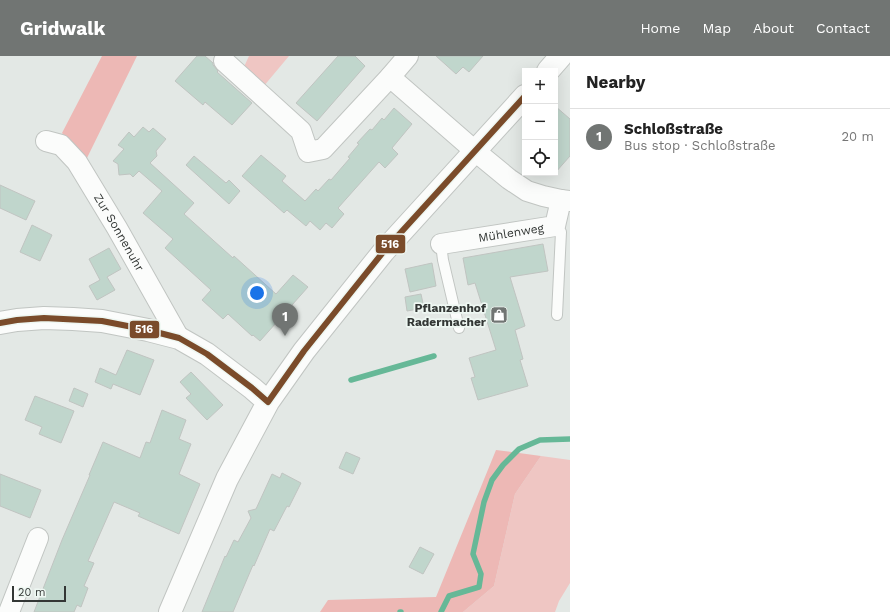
<!DOCTYPE html>
<html lang="en">
<head>
<meta charset="utf-8">
<style>
	:root { --surface:#fff; --page:#f6f6f6; --text:#222; --muted:#767676; --line:#e0e0e0; --accent:#717573 }
	body { margin:0; font-family:"Work Sans",sans-serif; background:var(--page); color:var(--text) }
	.controls { position:absolute; right:12px; top:12px; display:grid; overflow:hidden; border-radius:0px; box-shadow:0 4px 16px #0002 }
	.controls button { width:36px; height:36px; display:grid; place-items:center; padding:0; border:0; border-bottom:1px solid var(--line); background:var(--surface); color:var(--text); font:20px sans-serif }
	.scale { position:absolute; left:12px; bottom:10px; width:54px; box-sizing:border-box; padding-left:4px; border:2px solid #333735; border-top:0; font-size:11px; line-height:14px; white-space:nowrap; color:#333735; -webkit-text-stroke:3px #eef7f2; paint-order:stroke }
	.you { position:absolute; left:257px; top:237px; width:14px; height:14px; margin:-10px; border:3px solid #fff; border-radius:50%; background:#1a73e8; box-shadow:0 0 0 6px #1a73e833 }
	.badge { display:grid; place-items:center; width:26px; height:26px; border-radius:50%; background:var(--accent); color:#fff; font-size:13px; font-weight:700 }
	.pin { position:absolute; translate:-50% -33px; filter:drop-shadow(0 1px 2px #0008) }
	.pin::after { content:''; position:absolute; top:21px; width:14px; height:12px; background:inherit; clip-path:polygon(0 0,100% 0,50% 100%) }
	.list { margin:0; padding:0; list-style:none }
	h2 { display:flex; justify-content:space-between; align-items:center; height:52px; margin:0; padding:0 16px; font-size:17px }
	h2 small { font-size:13px; font-weight:400; color:var(--muted) }
	.list li { display:grid; grid-template-columns:26px 1fr auto; gap:12px; align-items:center; box-sizing:border-box; height:56px; padding:0 16px; border-top:1px solid var(--line) }
	.list b { display:block; font-size:15px; white-space:nowrap }
	.list p { margin:0; font-size:13px; white-space:nowrap; color:var(--muted) }
	.list em { font-size:13px; font-style:normal; color:var(--muted) }
	.icon { flex:none; width:22px; height:22px; fill:none; stroke:currentColor; stroke-width:2; stroke-linecap:round; stroke-linejoin:round }
	.map { position:relative; flex:none; width:570px; height:556px; overflow:hidden }
	header { display:flex; align-items:center; gap:24px; box-sizing:border-box; height:56px; padding:0 20px; background:var(--accent); color:#fff }
	header strong { font-size:19px }
	nav { display:flex; gap:22px; margin-inline-start:auto; font-size:14px }
	main { display:flex }
	aside { flex:1; background:var(--surface) }
	.map>svg:first-child { display:block }
	.green { fill:#efc6c3 }
	.forest { fill:#edb8b5 }
	.lines { fill:none; stroke-linecap:round; stroke-linejoin:round }
	.stream { stroke:#66b897; stroke-width:5.5 }
	.building { fill:#c0d6cc; stroke:#c0c4c1 }
	.lane-casing { stroke:#c1c5c2; stroke-width:12 }
	.street-casing { stroke:#c1c5c2; stroke-width:22 }
	.secondary-casing { stroke:#c1c5c2; stroke-width:24 }
	.lane { stroke:#fbfcfb; stroke-width:10 }
	.street { stroke:#fbfcfb; stroke-width:20 }
	.secondary { stroke:#fbfcfb; stroke-width:22 }
	.bus-1-casing { stroke:#eef7f2; stroke-width:9 }
	.bus-1 { stroke:#7a4b2a; stroke-width:6 }
	.labels { text-anchor:middle; stroke-width:3.5; stroke-linejoin:round; paint-order:stroke }
	.street-label { font-size:12px; fill:#333735; stroke:#eef7f2 }
	.poi-label { font-size:12px; font-weight:bold; fill:#333735; stroke:#eef7f2; text-anchor:end }
	.line-badge { stroke:#eef7f2; stroke-width:1.5 }
	.badge-label { font-size:11px; text-anchor:middle; font-weight:bold; fill:#fff }
</style>
</head>
<body>
<header>
<strong>Gridwalk</strong>
<nav><a>Home</a><a>Map</a><a>About</a><a>Contact</a></nav>
</header>
<main>
<div class="map">
<svg width="570" height="556" viewBox="0 0 570 556">
	<rect width="100%" height="100%" fill="#e3e8e5"/>
	<path class="green" d="M 249,0 L 289,0 L 263,31 L 243,13 Z
		M 541,400 L 570,404 L 570,527 L 559,545 L 555,556 L 463,556 L 494,530 L 515,438 Z"/>
	<path class="forest" d="M 102,0 L 137,0 L 86,104 L 62,77 Z
		M 496,394 L 541,400 L 515,438 L 494,530 L 463,556 L 320,556 L 328,544 L 436,541 Z"/>
	<g class="lines">
		<path class="stream" d="M 351,324 L 434,300
			M 400,556 L 401,556
			M 441,556 L 449,540 L 479,531 L 481,518 L 473,498 L 484,446 L 492,424 L 503,409 L 519,393 L 540,384 L 570,383"/>
	</g>
	<path class="building" d="M 197,0 L 205,0 L 213,7 L 213,9 L 218,15 L 217,16 L 252,47 L 232,69 L 205,46 L 203,49 L 175,25 Z
		M 338,0 L 355,0 L 365,10 L 317,65 L 296,47 Z
		M 436,0 L 483,0 L 469,16 L 463,11 L 456,18 Z
		M 555,50 L 570,63 L 570,100 L 555,117 Z
		M 394,52 L 412,68 L 392,92 L 398,98 L 385,112 L 379,106 L 338,152 L 344,158 L 332,172 L 326,167 L 320,174 L 310,165 L 306,170 L 287,154 L 284,157 L 242,120 L 261,99 L 286,120 L 282,125 L 305,145 L 316,133 L 318,135 L 329,123 L 331,124 L 350,102 L 348,101 L 359,88 L 357,87 L 370,73 L 372,74 L 382,62 L 384,64 Z
		M 143,71 L 149,76 L 153,72 L 166,83 L 156,95 L 157,100 L 150,107 L 194,147 L 184,158 L 233,202 L 234,200 L 276,238 L 293,219 L 308,231 L 260,285 L 253,279 L 252,280 L 228,258 L 223,263 L 202,244 L 211,234 L 165,192 L 173,183 L 143,157 L 162,135 L 139,115 L 133,121 L 130,118 L 119,119 L 118,108 L 113,105 L 124,93 L 118,89 L 129,76 L 134,81 Z
		M 194,100 L 226,127 L 229,124 L 240,135 L 229,148 L 186,109 Z
		M 0,129 L 35,145 L 26,164 L 0,152 Z
		M 32,169 L 52,179 L 40,205 L 20,196 Z
		M 543,188 L 548,215 L 510,221 L 525,270 L 515,274 L 523,303 L 520,304 L 528,330 L 478,344 L 471,322 L 475,321 L 469,302 L 496,294 L 475,227 L 468,229 L 463,202 Z
		M 109,192 L 121,213 L 107,221 L 115,234 L 97,244 L 89,230 L 100,224 L 89,203 Z
		M 432,207 L 436,230 L 410,236 L 405,213 Z
		M 421,238 L 424,252 L 407,255 L 405,241 Z
		M 127,294 L 154,304 L 140,339 L 113,328 L 111,333 L 95,326 L 100,312 L 116,319 Z
		M 191,316 L 223,349 L 207,364 L 186,342 L 191,338 L 180,326 Z
		M 74,332 L 88,338 L 83,351 L 69,345 Z
		M 35,340 L 74,355 L 61,387 L 39,378 L 42,371 L 25,364 Z
		M 162,354 L 186,364 L 179,383 L 191,388 L 179,418 L 200,428 L 179,478 L 138,460 L 140,457 L 114,446 L 88,505 L 94,507 L 84,530 L 88,532 L 81,551 L 77,549 L 74,556 L 34,556 L 62,484 L 90,419 L 89,419 L 103,386 L 140,402 L 146,386 L 150,387 Z
		M 346,396 L 360,402 L 353,418 L 339,412 Z
		M 282,417 L 301,427 L 289,451 L 287,450 L 274,475 L 270,473 L 254,510 L 253,509 L 233,556 L 202,556 L 225,500 L 226,501 L 234,484 L 238,486 L 251,462 L 248,455 L 256,453 L 272,418 L 280,422 Z
		M 0,418 L 41,434 L 30,462 L 0,450 Z
		M 420,491 L 434,498 L 423,518 L 409,511 Z"/>
	<g class="lines">
		<defs>
			<path id="lane" d="M 555,170 L 561,176 L 557,259
				M 441,188 L 443,204 L 459,272"/>
			<g id="street">
				<path d="M 224,5 L 301,75 L 308,96 L 323,93 L 390,21 L 408,0"/>
				<path d="M 390,21 L 475,95 L 509,123 L 527,135 L 543,140 L 561,144 L 570,145"/>
				<path id="s1" d="M 46,85 L 61,89 L 77,106 L 117,172 L 179,282"/>
				<path id="s2" d="M 441,188 L 555,170 L 561,144"/>
				<path d="M 9,556 L 38,482"/>
			</g>
			<path id="secondary" d="M 548,15 L 561,0
				M 0,267 L 17,264 L 44,262 L 73,263 L 102,265 L 148,274 L 179,282 L 207,298 L 252,332 L 268,346
				M 170,556 L 227,423 L 268,346 L 304,295 L 384,195 L 525,40"/>
		</defs>
		<use href="#lane" class="lane-casing"/>
		<use href="#street" class="street-casing"/>
		<use href="#secondary" class="secondary-casing"/>
		<use href="#lane" class="lane"/>
		<use href="#street" class="street"/>
		<use href="#secondary" class="secondary"/>
		<defs>
			<path id="bus-1" d="M 0,267 L 17,264 L 44,262 L 102,265 L 148,274 L 179,282 L 207,298 L 252,332 L 268,346
				M 268,346 L 304,295 L 384,195 L 525,40"/>
		</defs>
		<use href="#bus-1" class="bus-1-casing"/>
		<use href="#bus-1" class="bus-1"/>
	</g>
	<defs>
		<symbol id="shop-square" viewBox="-11 -11 22 22"><rect x="-9" y="-9" width="18" height="18" rx="4" fill="#717573" stroke="#eef7f2"/><path d="M-5-2.5h2.3a2.7 3.5 0 0 1 5.4 0H5L5.5 6h-11ZM-1.5-2.5h3a1.5 2.3 0 0 0-3 0Z" fill="#fff"/></symbol>
	</defs>
	<g fill-rule="evenodd">
		<use href="#shop-square" x="489" y="249" width="20" height="20"/>
	</g>
	<g class="labels">
		<g class="street-label">
			<text dy="4" stroke="none"><textPath href="#s1" startOffset="121">Zur Sonnenuhr</textPath></text>
			<text dy="4" stroke="none"><textPath href="#s2" startOffset="71">Mühlenweg</textPath></text>
		</g>
		<g class="poi-label">
			<text x="486" y="256">Pflanzenhof<tspan x="486" dy="14">Radermacher</tspan></text>
		</g>
	</g>
	<g class="line-badge">
		<rect x="375" y="178" width="31" height="20" rx="4" fill="#7a4b2a"/>
		<rect x="129" y="264" width="31" height="19" rx="4" fill="#7a4b2a"/>
	</g>
	<g class="badge-label">
		<text x="390" y="192">516</text>
		<text x="144" y="277">516</text>
	</g>
</svg>
<div class="controls">
<button>+</button>
<button>−</button>
<button><svg class="icon" aria-label="locate" viewBox="0 0 24 24"><circle cx="12" cy="12" r="6"/><path d="M12 2v4M12 18v4M2 12h4M18 12h4"/></svg></button>
</div>
<div class="scale">20 m</div>
<div class="you"></div>
<div class="pin badge" style="left:285px;top:280px">1</div>
</div>
<aside>
<h2>Nearby<small></small></h2>
<ul class="list">
<li><span class="badge">1</span><div><b>Schloßstraße</b><p>Bus stop · Schloßstraße</p></div><em>20 m</em></li>
</ul>
</aside>
</main>
</body>
</html>
